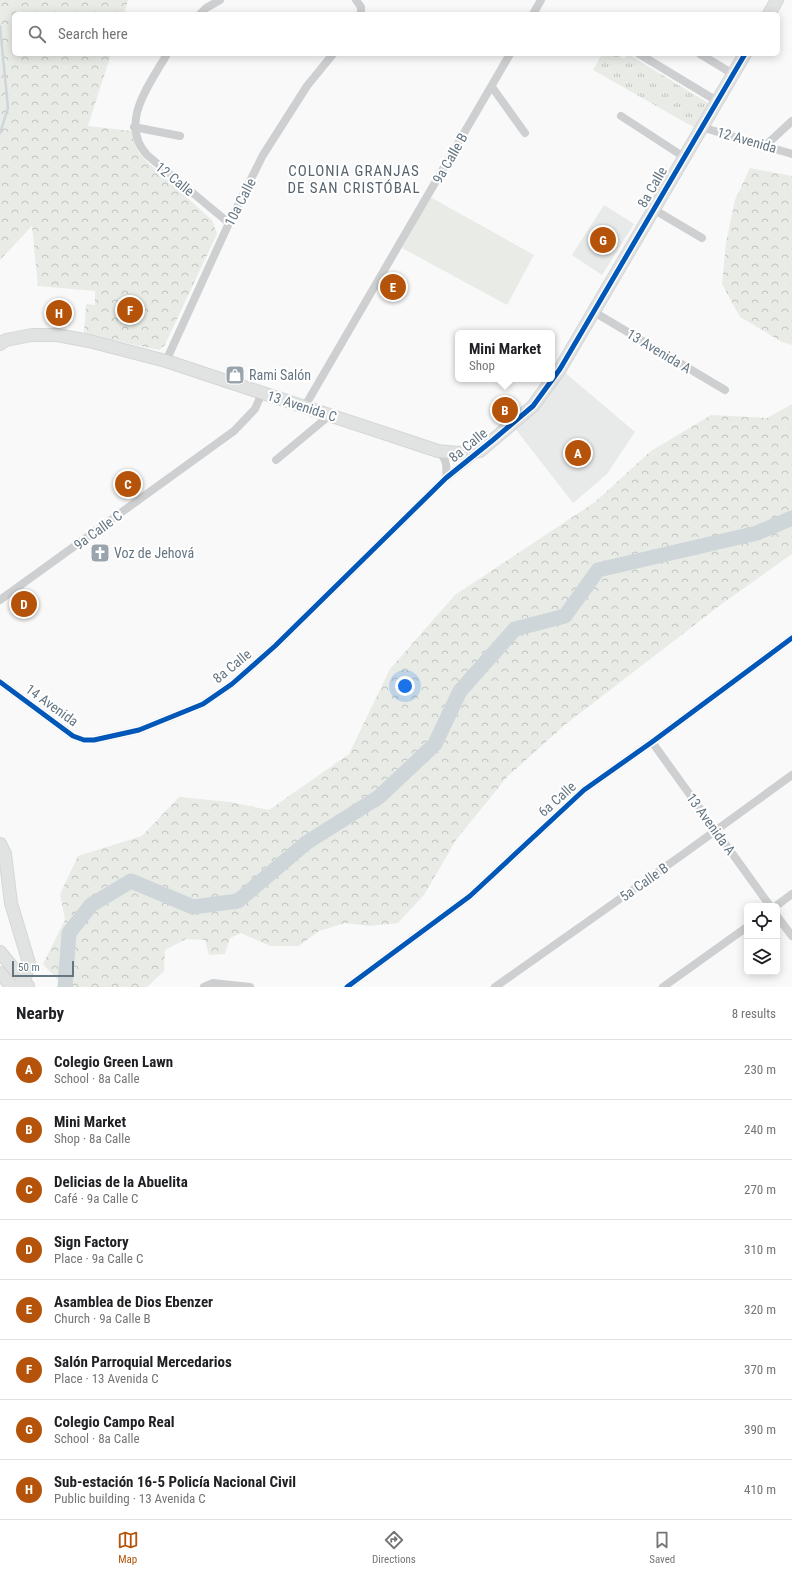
<!DOCTYPE html>
<html lang="en">
<head>
<meta charset="utf-8">
<style>
	:root { --surface:#fff; --page:#f2f2f2; --text:#202124; --muted:#757577; --line:#e0e0e0; --accent:#b45309 }
	body { margin:0; font-family:"Roboto Condensed",sans-serif; background:var(--page); color:var(--text) }
	.controls { position:absolute; right:12px; bottom:12px; display:grid; overflow:hidden; border-radius:6px; box-shadow:0 2px 10px #0003 }
	.controls button { width:36px; height:36px; display:grid; place-items:center; padding:0; border:0; border-bottom:1px solid var(--line); background:var(--surface); color:var(--text); font:20px sans-serif }
	.scale { position:absolute; left:12px; bottom:10px; width:62px; box-sizing:border-box; padding-left:4px; border:2px solid #657683; border-top:0; font-size:11px; line-height:14px; white-space:nowrap; color:#657683; -webkit-text-stroke:3px #fff; paint-order:stroke }
	.you { position:absolute; left:405px; top:686px; width:14px; height:14px; margin:-10px; border:3px solid #fff; border-radius:50%; background:#1a73e8; box-shadow:0 0 0 6px #1a73e833 }
	.badge { display:grid; place-items:center; width:26px; height:26px; border-radius:50%; background:var(--accent); color:#fff; font-size:13px; font-weight:700 }
	.pin { position:absolute; translate:-50% -50%; border:2px solid #fff; box-shadow:0 1px 4px #0006 }
	.popup { position:absolute; left:455px; top:330px; width:100px; height:52px; box-sizing:border-box; display:grid; place-content:center; border-radius:6px; background:var(--surface); filter:drop-shadow(0 1px 3px #0005); font-size:13px; white-space:nowrap; color:var(--muted) }
	.popup b { font-size:15px; color:var(--text) }
	.popup::after { content:''; position:absolute; left:50%; top:100%; margin-left:-8px; border:8px solid transparent; border-top-color:var(--surface) }
	.list { margin:0; padding:0; list-style:none }
	h2 { display:flex; justify-content:space-between; align-items:center; height:52px; margin:0; padding:0 16px; font-size:17px }
	h2 small { font-size:13px; font-weight:400; color:var(--muted) }
	.list li { display:grid; grid-template-columns:26px 1fr auto; gap:12px; align-items:center; box-sizing:border-box; height:60px; padding:0 16px; border-top:1px solid var(--line) }
	.list b { display:block; font-size:15px; white-space:nowrap }
	.list p { margin:0; font-size:13px; white-space:nowrap; color:var(--muted) }
	.list em { font-size:13px; font-style:normal; color:var(--muted) }
	.icon { flex:none; width:22px; height:22px; fill:none; stroke:currentColor; stroke-width:2; stroke-linecap:round; stroke-linejoin:round }
	.map { position:relative; flex:none; width:792px; height:987px; overflow:hidden }
	.search { position:absolute; background:var(--surface); box-shadow:0 2px 10px #0003; left:12px; right:12px; top:12px; height:44px; display:flex; align-items:center; gap:10px; box-sizing:border-box; padding:0 14px; border-radius:6px; color:var(--muted); font-size:15px }
	.sheet { height:532px; background:var(--surface) }
	nav { display:flex; justify-content:space-around; align-items:center; box-sizing:border-box; height:56px; border-top:1px solid var(--line); background:var(--surface); font-size:11px; color:var(--muted) }
	nav a { display:grid; justify-items:center; gap:2px }
	nav .on { color:var(--accent) }
	.map>svg:first-child { display:block }
	.built { fill:#e8e9e9 }
	.grass { fill:url(#grass-tufts) }
	.forest { fill:url(#forest-crowns) }
	.pitch { fill:#e8ebe6 }
	.lines { fill:none; stroke-linecap:round; stroke-linejoin:round }
	.stream { stroke:#ced6d9; stroke-width:2.5 }
	.river { stroke:#ced6d9; stroke-width:15 }
	.secondary-casing { stroke:#d5d6d7; stroke-width:14 }
	.street { stroke:#cecfd0; stroke-width:8 }
	.secondary { stroke:#e1e2e2; stroke-width:12 }
	.cycleway-casing { stroke:#fff; stroke-width:8 }
	.cycleway { stroke:#0057b8; stroke-width:5 }
	.labels { text-anchor:middle; stroke-width:4; stroke-linejoin:round; paint-order:stroke }
	.street-label { font-size:14px; fill:#657683; stroke:#fff }
	.poi-label { font-size:14px; fill:#657683; stroke:#fff; text-anchor:start }
	.neighbourhood-label { font-size:15px; letter-spacing:1px; fill:#57646e; stroke:#fff }
</style>
</head>
<body>
<div class="map">
<svg width="792" height="987" viewBox="0 0 792 987">
	<defs>
		<pattern id="grass-tufts" width="24" height="20" patternUnits="userSpaceOnUse"><rect width="24" height="20" fill="#e8ebe6"/><path d="M3 7l-1-3M5 7V3M7 7l1-3M15 17l-1-3M17 17v-4M19 17l1-3" fill="none" stroke="#c0c3c0"/></pattern>
		<pattern id="forest-crowns" width="20" height="18" patternUnits="userSpaceOnUse"><rect width="20" height="18" fill="#e8ebe6"/><path d="M2 6a3 3 0 1 1 6 0M12 15a3 3 0 1 1 6 0" fill="none" stroke="#c0c3c0"/></pattern>
	</defs>
	<rect width="100%" height="100%" fill="#f9f9f9"/>
	<path class="built" d="M 604,205 L 634,224 L 602,275 L 572,255 Z
		M 563,371 L 635,432 L 607,474 L 573,503 L 514,427 L 533,414 L 548,395 Z"/>
	<path class="grass" d="M 602,54 L 615,54 L 624,59 L 628,54 L 708,103 L 695,128 L 593,70 Z"/>
	<path class="forest" d="M 0,0 L 128,0 L 124,14 L 14,14 L 14,54 L 111,54 L 88,126 L 132,131 L 138,151 L 144,159 L 212,220 L 217,234 L 169,336 L 165,345 L 159,350 L 84,334 L 86,304 L 95,305 L 95,291 L 38,286 L 32,226 L 0,260 Z
		M 750,168 L 792,176 L 792,345 L 782,342 L 740,317 L 722,284 L 726,243 L 735,200 Z
		M 792,404 L 792,554 L 723,603 L 566,724 L 507,777 L 456,840 L 424,895 L 398,923 L 370,926 L 345,923 L 319,931 L 299,946 L 270,946 L 241,933 L 230,938 L 225,954 L 209,955 L 205,940 L 186,939 L 165,950 L 164,971 L 147,987 L 64,987 L 43,964 L 65,920 L 60,894 L 78,856 L 142,836 L 179,797 L 230,802 L 269,810 L 349,754 L 390,669 L 455,595 L 595,502 L 651,451 L 711,415 L 767,418 Z"/>
	<path class="pitch" d="M 430,197 L 534,255 L 507,305 L 402,248 Z"/>
	<g class="lines">
		<path class="stream" d="M 0,26 L 8,108 L 0,133"/>
		<path class="river" d="M 65,987 L 69,933 L 91,905 L 131,881 L 193,907 L 238,901 L 306,843 L 379,797 L 435,744 L 460,691 L 515,629 L 565,616 L 598,570 L 757,533 L 792,518"/>
		<defs>
			<path id="secondary" d="M 769,14 L 777,0
				M 0,344 L 6,340 L 32,335 L 57,335 L 89,341 L 166,361 L 438,451 L 458,453 L 480,451 L 533,406 L 560,369 L 745,54
				M 0,844 L 5,854 L 11,903 L 29,963 L 24,982 L 19,987
				M 0,952 L 28,986
				M 0,973 L 12,987"/>
		</defs>
		<use href="#secondary" class="secondary-casing"/>
		<path class="street" d="M 356,0 L 361,7 L 361,14
			M 200,14 L 206,8 L 220,0
			M 533,14 L 541,0
			M 167,54 C 150,84 118,123 147,155 L 229,223
			M 639,54 L 717,101
			M 700,54 L 733,74
			M 492,87 L 525,133
			M 621,116 L 684,157
			M 134,127 L 180,136
			M 701,127 L 792,154
			M 765,146 L 792,121
			M 653,209 L 702,238
			M 594,312 L 725,390
			M 166,361 L 229,223 L 263,155 L 307,86 L 333,54
			M 305,406 L 510,54
			M 438,451 C 447,459 447,467 446,478
			M 276,460 L 330,415
			M 0,600 L 234,431 L 255,409 L 262,393
			M 0,682 L 73,736 L 84,740 L 94,740 L 139,730 L 203,704 L 232,684 L 275,646 L 446,478 L 480,451
			M 652,742 L 770,906
			M 776,906 L 792,894
			M 777,916 L 792,936
			M 204,987 L 213,983 L 250,987
			M 347,987 L 470,896 L 584,790 L 652,742 L 792,638
			M 495,987 L 682,855 L 792,775
			M 663,987 L 747,927"/>
		<use href="#secondary" class="secondary"/>
		<defs>
			<path id="cycleway" d="M 0,682 L 73,736 L 84,740 L 94,740 L 139,730 L 203,704 L 232,684 L 275,646 L 446,478 L 493,440 L 533,406 L 560,369 L 745,54
				M 347,987 L 470,896 L 584,790 L 652,742 L 792,638"/>
		</defs>
		<use href="#cycleway" class="cycleway-casing"/>
		<use href="#cycleway" class="cycleway"/>
	</g>
	<defs>
		<symbol id="shop-square" viewBox="-11 -11 22 22"><rect x="-9" y="-9" width="18" height="18" rx="4" fill="#99a4ac" stroke="#fff"/><path d="M-5-2.5h2.3a2.7 3.5 0 0 1 5.4 0H5L5.5 6h-11ZM-1.5-2.5h3a1.5 2.3 0 0 0-3 0Z" fill="#fff"/></symbol>
		<symbol id="church-square" viewBox="-11 -11 22 22"><rect x="-9" y="-9" width="18" height="18" rx="4" fill="#99a4ac" stroke="#fff"/><path d="M-1.2-6h2.4v3.5h3.3v2.4h-3.3V6h-2.4V-.1h-3.3v-2.4h3.3Z" fill="#fff"/></symbol>
	</defs>
	<g fill-rule="evenodd">
		<use href="#shop-square" x="224" y="364" width="22" height="22"/>
		<use href="#church-square" x="89" y="542" width="22" height="22"/>
	</g>
	<g class="labels">
		<g class="street-label">
			<text transform="translate(747 140) rotate(16)" y="5">12 Avenida</text>
			<text transform="translate(450 158) rotate(-60)" y="5">9a Calle B</text>
			<text transform="translate(175 179) rotate(39)" y="5">12 Calle</text>
			<text transform="translate(652 187) rotate(-60)" y="5">8a Calle</text>
			<text transform="translate(240 202) rotate(-63)" y="5">10a Calle</text>
			<text transform="translate(659 351) rotate(31)" y="5">13 Avenida A</text>
			<text transform="translate(302 406) rotate(18)" y="5">13 Avenida C</text>
			<text transform="translate(468 445) rotate(-39)" y="5">8a Calle</text>
			<text transform="translate(98 530) rotate(-36)" y="5">9a Calle C</text>
			<text transform="translate(232 666) rotate(-39)" y="5">8a Calle</text>
			<text transform="translate(52 705) rotate(36)" y="5">14 Avenida</text>
			<text transform="translate(557 799) rotate(-42)" y="5">6a Calle</text>
			<text transform="translate(711 824) rotate(54)" y="5">13 Avenida A</text>
			<text transform="translate(644 882) rotate(-35)" y="5">5a Calle B</text>
		</g>
		<g class="poi-label">
			<text x="249" y="380">Rami Salón</text>
			<text x="114" y="558">Voz de Jehová</text>
		</g>
		<g class="neighbourhood-label">
			<text x="354" y="176">COLONIA GRANJAS<tspan x="354" dy="17">DE SAN CRISTÓBAL</tspan></text>
		</g>
	</g>
</svg>
<div class="controls">
<button><svg class="icon" aria-label="locate" viewBox="0 0 24 24"><circle cx="12" cy="12" r="6"/><path d="M12 2v4M12 18v4M2 12h4M18 12h4"/></svg></button>
<button><svg class="icon" aria-label="layers" viewBox="0 0 24 24"><path d="M12 4l9 5-9 5-9-5zM3 14l9 5 9-5"/></svg></button>
</div>
<div class="scale">50 m</div>
<div class="you"></div>
<div class="pin badge" style="left:578px;top:453px">A</div>
<div class="pin badge" style="left:505px;top:410px">B</div>
<div class="popup"><b>Mini Market</b>Shop</div>
<div class="pin badge" style="left:128px;top:484px">C</div>
<div class="pin badge" style="left:24px;top:604px">D</div>
<div class="pin badge" style="left:393px;top:287px">E</div>
<div class="pin badge" style="left:130px;top:310px">F</div>
<div class="pin badge" style="left:603px;top:240px">G</div>
<div class="pin badge" style="left:59px;top:313px">H</div>
<div class="search"><svg class="icon" aria-label="search" viewBox="0 0 24 24"><circle cx="10" cy="10" r="6"/><path d="M15 15l6 6"/></svg>Search here</div>
</div>
<section class="sheet">
<h2>Nearby<small>8 results</small></h2>
<ul class="list">
<li><span class="badge">A</span><div><b>Colegio Green Lawn</b><p>School · 8a Calle</p></div><em>230 m</em></li>
<li><span class="badge">B</span><div><b>Mini Market</b><p>Shop · 8a Calle</p></div><em>240 m</em></li>
<li><span class="badge">C</span><div><b>Delicias de la Abuelita</b><p>Café · 9a Calle C</p></div><em>270 m</em></li>
<li><span class="badge">D</span><div><b>Sign Factory</b><p>Place · 9a Calle C</p></div><em>310 m</em></li>
<li><span class="badge">E</span><div><b>Asamblea de Dios Ebenzer</b><p>Church · 9a Calle B</p></div><em>320 m</em></li>
<li><span class="badge">F</span><div><b>Salón Parroquial Mercedarios</b><p>Place · 13 Avenida C</p></div><em>370 m</em></li>
<li><span class="badge">G</span><div><b>Colegio Campo Real</b><p>School · 8a Calle</p></div><em>390 m</em></li>
<li><span class="badge">H</span><div><b>Sub-estación 16-5 Policía Nacional Civil</b><p>Public building · 13 Avenida C</p></div><em>410 m</em></li>
</ul>
</section>
<nav>
<a class="on"><svg class="icon" aria-label="map" viewBox="0 0 24 24"><path d="M3 6l6-2 6 2 6-2v14l-6 2-6-2-6 2zM9 4v14M15 6v14"/></svg>Map</a>
<a><svg class="icon" aria-label="directions" viewBox="0 0 24 24"><path d="M12 3l9 9-9 9-9-9zM9 14v-3h6M13 9l2 2-2 2"/></svg>Directions</a>
<a><svg class="icon" aria-label="saved" viewBox="0 0 24 24"><path d="M7 4h10v16l-5-4-5 4z"/></svg>Saved</a>
</nav>
</body>
</html>
